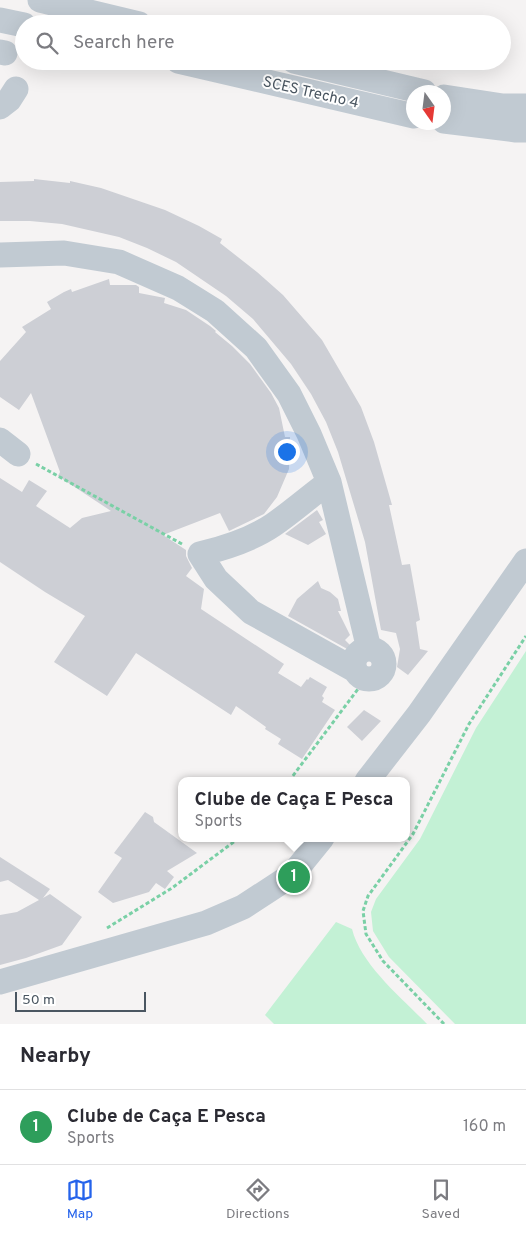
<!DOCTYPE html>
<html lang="en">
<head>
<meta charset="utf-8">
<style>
	:root { --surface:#fff; --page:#f7f7f7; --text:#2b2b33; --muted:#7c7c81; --line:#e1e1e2; --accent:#2563eb }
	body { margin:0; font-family:Overpass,sans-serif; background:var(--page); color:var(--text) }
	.compass { position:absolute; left:406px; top:85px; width:45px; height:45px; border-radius:50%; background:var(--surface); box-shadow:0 5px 20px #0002; rotate:166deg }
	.scale { position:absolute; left:15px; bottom:12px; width:131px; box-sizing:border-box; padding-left:5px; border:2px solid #4a5661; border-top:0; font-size:14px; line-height:18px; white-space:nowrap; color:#4a5661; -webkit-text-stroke:4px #fff; paint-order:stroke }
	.you { position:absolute; left:286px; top:451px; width:18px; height:18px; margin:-12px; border:4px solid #fff; border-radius:50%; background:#1a73e8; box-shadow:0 0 0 8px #1a73e833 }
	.badge { display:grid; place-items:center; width:32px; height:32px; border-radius:50%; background:var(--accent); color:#fff; font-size:16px; font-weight:700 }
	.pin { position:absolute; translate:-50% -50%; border:2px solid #fff; box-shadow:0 1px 5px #0006 }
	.popup { position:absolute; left:178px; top:777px; width:232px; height:65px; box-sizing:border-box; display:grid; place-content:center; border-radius:10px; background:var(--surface); filter:drop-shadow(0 1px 4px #0005); font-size:16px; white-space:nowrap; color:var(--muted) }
	.popup b { font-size:19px; color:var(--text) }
	.popup::after { content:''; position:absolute; left:50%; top:100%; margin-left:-10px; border:10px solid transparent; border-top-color:var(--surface) }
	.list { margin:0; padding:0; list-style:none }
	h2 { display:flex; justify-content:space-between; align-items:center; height:65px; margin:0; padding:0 20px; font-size:21px }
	h2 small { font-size:16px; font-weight:400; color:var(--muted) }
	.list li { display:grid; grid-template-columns:32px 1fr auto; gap:15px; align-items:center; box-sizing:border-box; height:75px; padding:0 20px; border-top:1px solid var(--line) }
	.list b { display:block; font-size:19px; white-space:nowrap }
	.list p { margin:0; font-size:16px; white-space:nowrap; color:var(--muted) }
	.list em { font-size:16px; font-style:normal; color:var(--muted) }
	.icon { flex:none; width:28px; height:28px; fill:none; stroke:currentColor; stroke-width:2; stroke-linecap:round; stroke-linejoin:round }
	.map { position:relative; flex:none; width:526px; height:1024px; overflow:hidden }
	.search { position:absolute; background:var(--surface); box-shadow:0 5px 20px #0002; left:15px; right:15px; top:15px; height:55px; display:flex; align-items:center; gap:12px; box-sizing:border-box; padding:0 18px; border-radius:28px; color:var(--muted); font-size:19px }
	.sheet { height:140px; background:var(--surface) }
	nav { display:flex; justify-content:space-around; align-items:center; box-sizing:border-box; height:70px; border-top:1px solid var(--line); background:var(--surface); font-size:14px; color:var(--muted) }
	nav a { display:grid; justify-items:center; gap:2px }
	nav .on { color:var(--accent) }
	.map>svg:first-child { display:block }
	.green { fill:#c3f1d5 }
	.building { fill:#cdcfd5 }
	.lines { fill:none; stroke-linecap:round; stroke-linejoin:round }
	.path { stroke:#7ad0a6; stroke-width:3; stroke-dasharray:4 2.5; stroke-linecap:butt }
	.minor { stroke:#c1cad2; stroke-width:25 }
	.labels { text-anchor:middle; stroke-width:4; stroke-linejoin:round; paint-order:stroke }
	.street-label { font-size:15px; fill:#4a5661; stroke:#fff }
</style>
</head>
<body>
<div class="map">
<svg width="526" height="1024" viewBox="0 0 526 1024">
	<rect width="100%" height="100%" fill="#f5f3f3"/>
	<path class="green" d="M 526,651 L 526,1024 L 455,1024 L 389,957 L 373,931 L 371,912 L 376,899 L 420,839 L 476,728 Z
		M 336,922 L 352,929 C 361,965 402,998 427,1024 L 274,1024 L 265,1015 Z"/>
	<path class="building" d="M 34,179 L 70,183 L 70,181 L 101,188 L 165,210 L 199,226 L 222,239 L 220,243 L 257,272 L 283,295 L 322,340 L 361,407 L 374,442 L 392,505 L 389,505 L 402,565 L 410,564 L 420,620 L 416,622 L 420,649 L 428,651 L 408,675 L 397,667 L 400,649 L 396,633 L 381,630 L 365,542 L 338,452 L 326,422 L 311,394 L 291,364 L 253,319 L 226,296 L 176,262 L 147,248 L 119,237 L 62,224 L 30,221 L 0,221 L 0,182 L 34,181 Z
		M 109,279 L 110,285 L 136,285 L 139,287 L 139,293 L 165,298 L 164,303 L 186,310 L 210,326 L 216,331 L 215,332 L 232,346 L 250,364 L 271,393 L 279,408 L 285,437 L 290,437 L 289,469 L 277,497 L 264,514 L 229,531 L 220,513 L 163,535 L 186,550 L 186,556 L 192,568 L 186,576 L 204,589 L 201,609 L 284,664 L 278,673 L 301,687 L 307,679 L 308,680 L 310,677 L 327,687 L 322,696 L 324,698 L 322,702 L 335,710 L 302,759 L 278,744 L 281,739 L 265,729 L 266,727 L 236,706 L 231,715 L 136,653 L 107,696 L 54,662 L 85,616 L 45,592 L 0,562 L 0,478 L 22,492 L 29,480 L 47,491 L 36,506 L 70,528 L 82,518 L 111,511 L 58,476 L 60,472 L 31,393 L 19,410 L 0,397 L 0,361 L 26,332 L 22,327 L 51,309 L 47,302 L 64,292 L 71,289 L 72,292 Z
		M 317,510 L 323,520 L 319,522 L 326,534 L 308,545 L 285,534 Z
		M 318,581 L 321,588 L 330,592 L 338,599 L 341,611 L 338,611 L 350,635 L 345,640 L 351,646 L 349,650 L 288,616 L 297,599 Z
		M 364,710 L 381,721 L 362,741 L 347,727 Z
		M 145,812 L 153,817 L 154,822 L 197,853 L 167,871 L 174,877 L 165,889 L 156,883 L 149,892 L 113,903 L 98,892 L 122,858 L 114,853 Z
		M 0,857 L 50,889 L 43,898 L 50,894 L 82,917 L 62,945 L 26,958 L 0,965 L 0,915 L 17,912 L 39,900 L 8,880 L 0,882 Z"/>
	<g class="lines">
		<path class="path" d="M 36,464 L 182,544
			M 289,781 L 358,689
			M 107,928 L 172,888 L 239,838
			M 444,1024 L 383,961 L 366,934 L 363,911 L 368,896 L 413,834 L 469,724 L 526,636"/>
		<path class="minor" d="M 40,0 L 139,24
			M 0,20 L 24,25
			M 0,52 L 5,53
			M 178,61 L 414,116
			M 294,61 L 424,92
			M 444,97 L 503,106 L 526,106
			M 0,107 L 9,100 L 16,89
			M 444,121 L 516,130 L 526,130
			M 0,255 L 64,253 L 119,262 L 178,288 L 215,311 L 256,348 L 289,394 L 309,434 L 329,482 L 369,649
			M 0,440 L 18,454
			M 329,482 C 310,496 292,512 273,525 C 251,540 225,548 200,554 L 216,579 L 251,612 L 355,670
			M354 664a15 15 0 1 1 30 0a15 15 0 1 1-30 0Z
			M 367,781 L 419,714 L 526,561
			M 0,982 L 206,923 L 243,907 L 292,875 L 322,838"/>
	</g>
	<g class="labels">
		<g class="street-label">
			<text transform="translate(311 92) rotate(13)" y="5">SCES Trecho 4</text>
		</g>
	</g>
</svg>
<svg class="compass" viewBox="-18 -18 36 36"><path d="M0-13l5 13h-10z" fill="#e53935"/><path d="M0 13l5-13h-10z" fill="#7c7c81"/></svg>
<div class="scale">50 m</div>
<div class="you"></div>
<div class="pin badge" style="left:294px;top:877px;background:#2e9e5b">1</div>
<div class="popup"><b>Clube de Caça E Pesca</b>Sports</div>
<div class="search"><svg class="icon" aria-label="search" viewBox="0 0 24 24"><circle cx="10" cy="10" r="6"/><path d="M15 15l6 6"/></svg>Search here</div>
</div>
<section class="sheet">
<h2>Nearby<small></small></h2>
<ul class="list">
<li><span class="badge" style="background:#2e9e5b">1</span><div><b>Clube de Caça E Pesca</b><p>Sports</p></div><em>160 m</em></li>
</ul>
</section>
<nav>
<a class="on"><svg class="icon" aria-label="map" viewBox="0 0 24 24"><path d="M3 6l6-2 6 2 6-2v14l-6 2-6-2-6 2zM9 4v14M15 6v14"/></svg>Map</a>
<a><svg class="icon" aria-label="directions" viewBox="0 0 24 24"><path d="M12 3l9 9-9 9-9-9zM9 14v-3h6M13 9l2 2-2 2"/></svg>Directions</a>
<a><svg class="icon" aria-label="saved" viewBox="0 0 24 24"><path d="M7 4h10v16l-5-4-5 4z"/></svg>Saved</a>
</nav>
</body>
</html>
